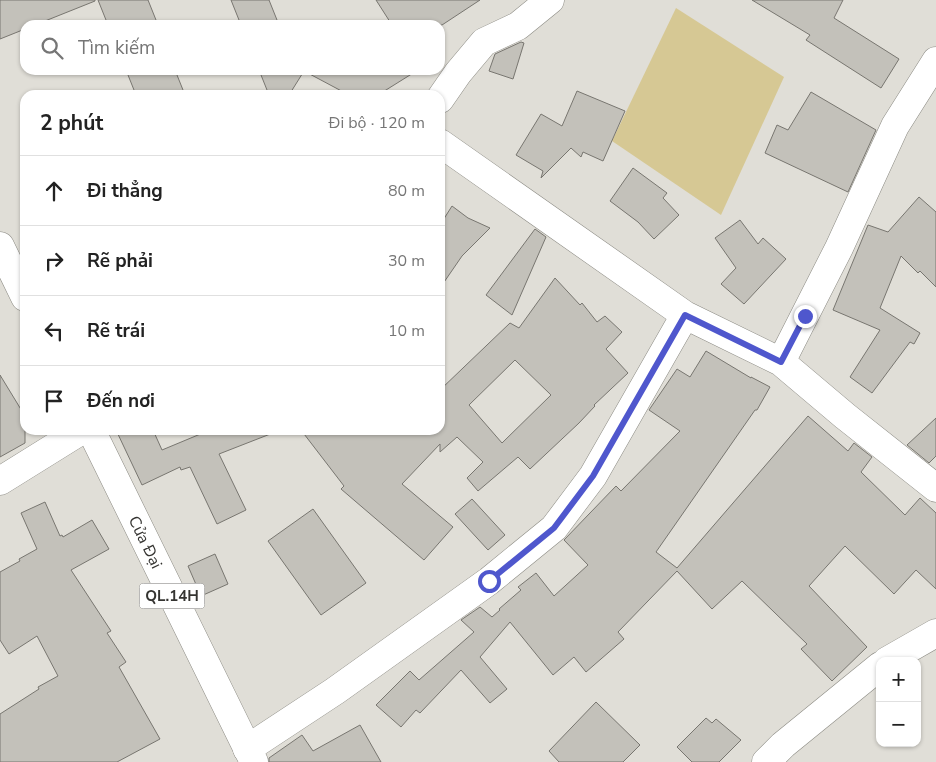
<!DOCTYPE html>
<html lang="vi">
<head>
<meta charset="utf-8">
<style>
	:root { --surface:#fff; --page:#f2f2f2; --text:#222; --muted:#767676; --line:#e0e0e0 }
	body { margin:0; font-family:"Nunito Sans",sans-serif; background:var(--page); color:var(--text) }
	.controls { position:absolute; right:15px; bottom:15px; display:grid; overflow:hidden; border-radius:10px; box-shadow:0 1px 4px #0004 }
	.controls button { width:45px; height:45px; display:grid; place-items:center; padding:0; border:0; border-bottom:1px solid var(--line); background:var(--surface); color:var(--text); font:25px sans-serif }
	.stop { position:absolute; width:15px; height:15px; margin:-11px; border:4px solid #4f57cd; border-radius:50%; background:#fff }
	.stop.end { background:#4f57cd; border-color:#fff; box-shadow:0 1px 5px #0008 }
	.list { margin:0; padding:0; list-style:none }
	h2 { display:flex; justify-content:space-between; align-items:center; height:65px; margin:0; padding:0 20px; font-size:21px }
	h2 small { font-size:16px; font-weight:400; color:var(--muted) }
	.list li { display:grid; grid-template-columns:32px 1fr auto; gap:15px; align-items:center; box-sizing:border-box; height:70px; padding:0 20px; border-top:1px solid var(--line) }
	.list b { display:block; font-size:19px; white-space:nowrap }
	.list em { font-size:16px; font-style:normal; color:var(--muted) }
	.icon { flex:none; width:28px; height:28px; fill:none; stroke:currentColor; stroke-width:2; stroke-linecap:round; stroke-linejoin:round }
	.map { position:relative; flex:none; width:936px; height:762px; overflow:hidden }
	.search { position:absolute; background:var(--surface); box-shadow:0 1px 4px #0004; left:20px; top:20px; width:425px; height:55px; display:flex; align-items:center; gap:12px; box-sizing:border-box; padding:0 18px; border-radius:15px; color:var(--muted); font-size:19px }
	.panel { position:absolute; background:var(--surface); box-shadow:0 1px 4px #0004; left:20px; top:90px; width:425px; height:345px; border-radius:15px }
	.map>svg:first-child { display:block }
	.green { fill:#d6c894 }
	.building { fill:#c3c1ba; stroke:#787670; fill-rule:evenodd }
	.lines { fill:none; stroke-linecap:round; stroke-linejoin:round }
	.minor-casing { stroke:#8b8a83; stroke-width:29 }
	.primary-casing { stroke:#8b8a83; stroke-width:29 }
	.minor { stroke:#fff; stroke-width:28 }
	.primary { stroke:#fff; stroke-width:28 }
	.route { stroke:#4f57cd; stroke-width:6 }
	.labels { text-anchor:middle; stroke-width:4.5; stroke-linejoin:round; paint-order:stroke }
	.shield { fill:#fff; stroke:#72716f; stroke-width:1 }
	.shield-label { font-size:15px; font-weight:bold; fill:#353431 }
	.street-label { font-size:16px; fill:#353431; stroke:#fff }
</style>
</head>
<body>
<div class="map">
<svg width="936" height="762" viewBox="0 0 936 762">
	<rect width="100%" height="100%" fill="#e0ded7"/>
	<path class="green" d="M 676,8 L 784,77 L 721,215 L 612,141 Z"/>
	<path class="building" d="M 0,0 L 95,0 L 95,1 L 35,25 L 25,25 L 25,29 L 0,39 Z
		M 98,0 L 148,0 L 158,25 L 108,25 Z
		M 231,0 L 269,0 L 279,25 L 241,25 Z
		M 376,0 L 480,0 L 442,25 L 392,25 Z
		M 752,0 L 843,0 L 834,18 L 899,59 L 881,88 L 806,40 L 810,35 Z
		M 521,42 L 524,43 L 513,79 L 489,71 L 495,54 Z
		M 126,70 L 175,70 L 185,95 L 136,95 Z
		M 259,70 L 418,70 L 378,95 L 349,95 L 304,71 L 289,95 L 269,95 Z
		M 577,91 L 625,111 L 603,161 L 583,152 L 581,157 L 571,148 L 541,178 L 543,171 L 516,155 L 541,114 L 562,126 Z
		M 811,92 L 876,130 L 848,192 L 765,153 L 777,125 L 788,130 Z
		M 633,168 L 667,193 L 663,198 L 679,215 L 654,239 L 638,222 L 610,201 Z
		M 919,197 L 936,212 L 936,287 L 920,271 L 918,273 L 901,256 L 880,308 L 920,333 L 914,344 L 910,342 L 872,393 L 850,377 L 880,330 L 833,310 L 868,225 L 888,232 Z
		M 452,206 L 468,218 L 490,228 L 462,256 L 440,288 L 440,225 Z
		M 740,220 L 758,244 L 763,238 L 786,259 L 744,304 L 721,284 L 736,268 L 715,238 Z
		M 535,229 L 546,237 L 512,315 L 486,295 Z
		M 555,278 L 580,305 L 582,303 L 597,322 L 605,316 L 622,332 L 606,349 L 628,373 L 594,405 L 595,406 L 579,423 L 530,469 L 518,457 L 478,491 L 467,478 L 483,462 L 457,437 L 440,452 L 440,444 L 402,484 L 453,527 L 424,560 L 341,489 L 344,486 L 301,430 L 440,430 L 440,390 L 510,323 L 519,328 ZM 515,360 L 551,395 L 502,443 L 469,405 Z
		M 706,351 L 751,378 L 751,377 L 770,387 L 757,410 L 755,410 L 656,552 L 677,568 L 808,416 L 848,451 L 854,443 L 872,457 L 861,472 L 905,515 L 920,498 L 936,513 L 936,589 L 916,570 L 894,594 L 845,546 L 809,586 L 867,647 L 832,681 L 801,649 L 807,644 L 742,581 L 712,609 L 677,571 L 618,632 L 624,639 L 586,672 L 574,657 L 553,675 L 510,622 L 480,657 L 507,689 L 490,703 L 461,670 L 420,713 L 416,710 L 401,727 L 376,705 L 410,671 L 419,680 L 474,632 L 461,620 L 480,607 L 492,617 L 500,610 L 499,609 L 521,590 L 518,587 L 536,573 L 554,596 L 588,565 L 564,540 L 616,486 L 621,491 L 680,431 L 649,410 L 677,369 L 690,377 Z
		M 0,375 L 25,416 L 25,443 L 0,457 Z
		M 936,418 L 936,456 L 929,463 L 907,445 Z
		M 116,430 L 153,430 L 162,450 L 210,430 L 278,431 L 219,454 L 246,510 L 217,524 L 190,467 L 181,470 L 180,467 L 142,485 Z
		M 472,499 L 505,535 L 488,550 L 455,514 Z
		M 45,502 L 60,536 L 62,535 L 63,537 L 92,520 L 109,549 L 71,570 L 111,631 L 107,633 L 126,662 L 119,667 L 160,739 L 117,762 L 0,762 L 0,714 L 39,689 L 38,687 L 58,676 L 37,636 L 9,654 L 0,640 L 0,572 L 20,561 L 19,559 L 37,549 L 21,513 Z
		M 313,509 L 366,583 L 321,615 L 268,541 Z
		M 215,554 L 228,584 L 201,596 L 188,566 Z
		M 596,702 L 640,745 L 623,762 L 559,762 L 549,751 Z
		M 706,718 L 712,723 L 716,719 L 741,740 L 719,762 L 692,762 L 677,747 Z
		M 360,725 L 381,762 L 269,762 L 269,758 L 302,735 L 313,751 Z"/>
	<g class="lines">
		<defs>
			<path id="minor" d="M 440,99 L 458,73 L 484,42 L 518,26 L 550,0
				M 440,143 L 685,315 L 781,362 L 845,416 L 936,488
				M 781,362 L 839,248 L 895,126 L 936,61
				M 0,481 L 82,430
				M 887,661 L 936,633
				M 247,749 L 335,691 L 489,581 L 554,528 L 593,476 L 685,315
				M 766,762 L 783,745 L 880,666"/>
			<path id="primary" d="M 0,246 L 25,297
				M 91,430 L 254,762"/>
		</defs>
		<use href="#minor" class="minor-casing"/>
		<use href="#primary" class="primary-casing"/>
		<use href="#minor" class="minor"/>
		<use href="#primary" class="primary"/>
	</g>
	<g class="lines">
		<path class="route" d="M 489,581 L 554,528 L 593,476 L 685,315 L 781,362 L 805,316"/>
	</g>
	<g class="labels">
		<rect class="shield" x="139.5" y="583.5" width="65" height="25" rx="4"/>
		<g class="shield-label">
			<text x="172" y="601">QL.14H</text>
		</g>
		<g class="street-label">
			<text transform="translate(146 542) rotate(64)" y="6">Cửa Đại</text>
		</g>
	</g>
</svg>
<div class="controls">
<button>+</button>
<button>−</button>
</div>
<div class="stop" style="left:489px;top:581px"></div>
<div class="stop end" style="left:805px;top:316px"></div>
<div class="search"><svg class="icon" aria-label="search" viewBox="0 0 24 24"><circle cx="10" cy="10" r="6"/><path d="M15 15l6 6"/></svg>Tìm kiếm</div>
<section class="panel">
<h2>2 phút<small>Đi bộ · 120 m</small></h2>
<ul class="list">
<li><svg class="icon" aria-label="ahead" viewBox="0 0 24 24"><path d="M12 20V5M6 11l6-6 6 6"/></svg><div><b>Đi thẳng</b></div><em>80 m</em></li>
<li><svg class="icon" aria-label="right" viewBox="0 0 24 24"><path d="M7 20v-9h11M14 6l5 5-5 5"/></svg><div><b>Rẽ phải</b></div><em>30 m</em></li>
<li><svg class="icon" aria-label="left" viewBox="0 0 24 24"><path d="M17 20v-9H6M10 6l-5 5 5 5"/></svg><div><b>Rẽ trái</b></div><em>10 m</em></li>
<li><svg class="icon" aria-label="arrive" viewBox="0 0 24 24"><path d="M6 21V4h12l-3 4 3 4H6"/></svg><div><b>Đến nơi</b></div></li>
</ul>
</section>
</div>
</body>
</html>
